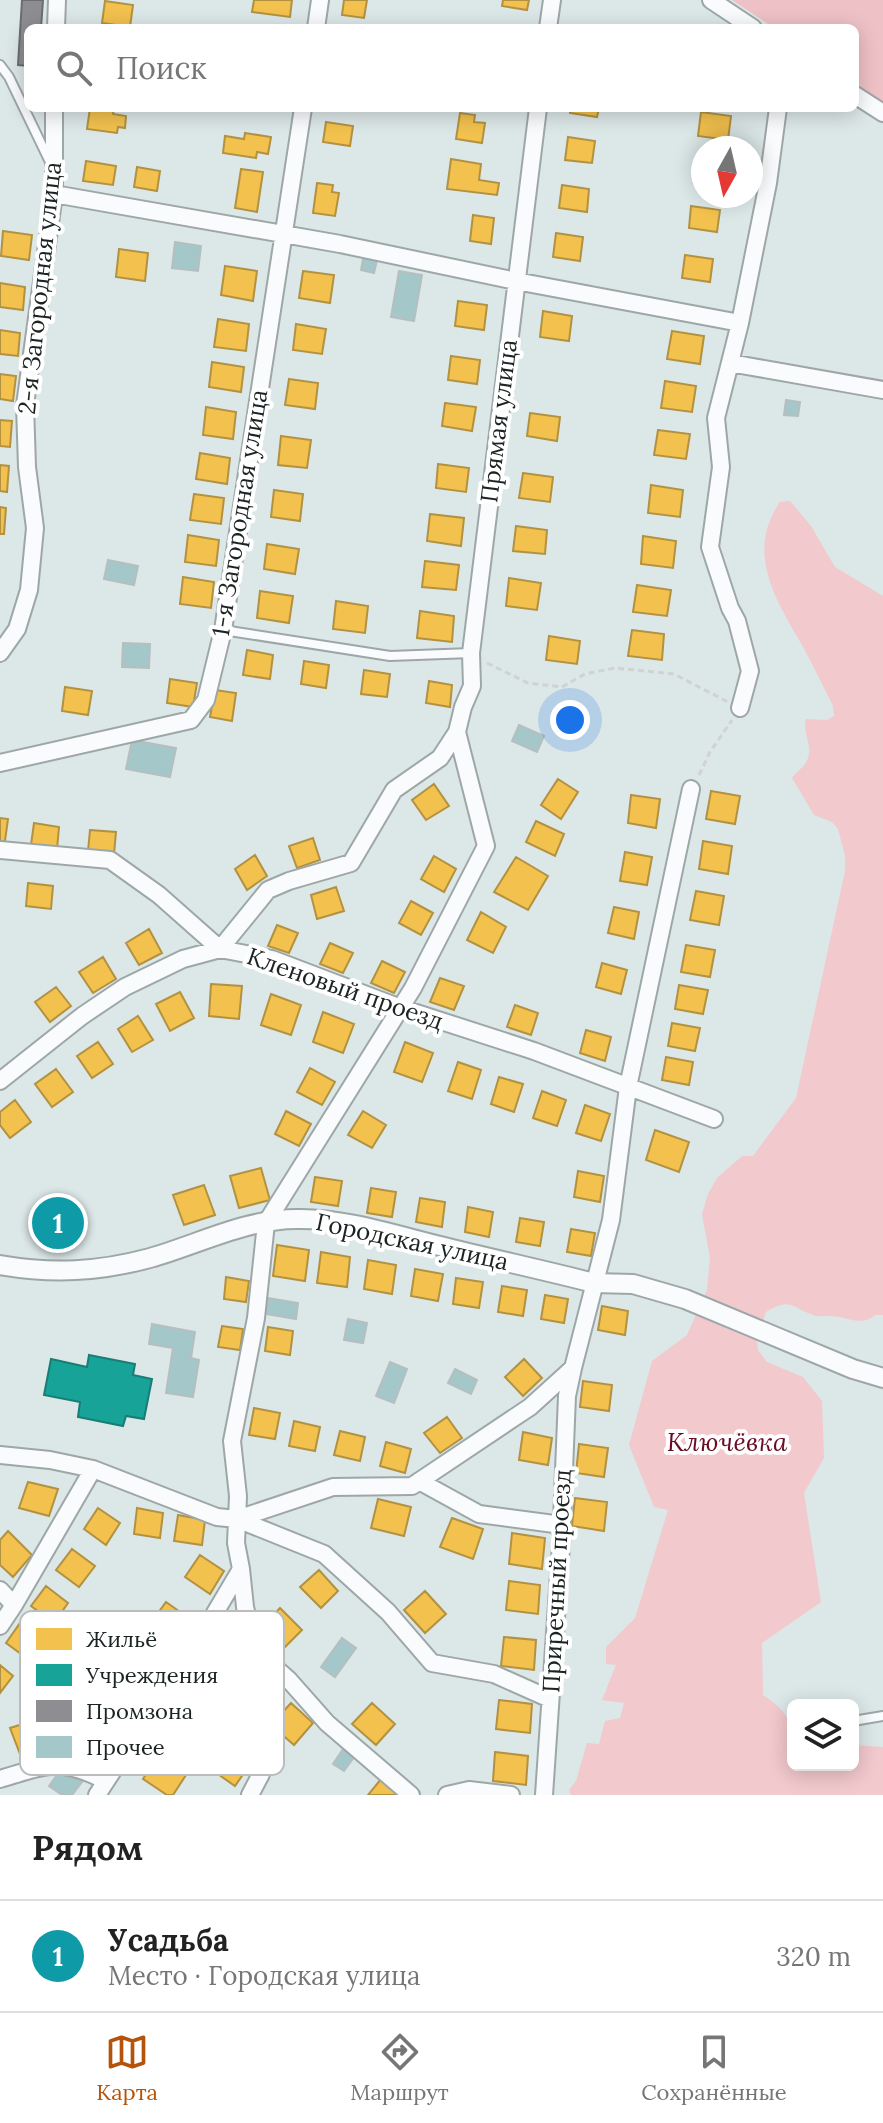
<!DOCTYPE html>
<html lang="ru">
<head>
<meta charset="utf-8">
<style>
	:root { --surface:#fff; --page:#f6f6f6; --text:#222; --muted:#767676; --line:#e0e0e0; --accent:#b45309 }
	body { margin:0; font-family:Lora,serif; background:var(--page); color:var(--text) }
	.controls { position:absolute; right:24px; bottom:24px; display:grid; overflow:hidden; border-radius:12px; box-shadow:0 4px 20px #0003 }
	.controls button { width:72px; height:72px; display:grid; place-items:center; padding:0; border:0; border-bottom:2px solid var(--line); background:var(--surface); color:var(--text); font:40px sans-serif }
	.compass { position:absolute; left:691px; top:136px; width:72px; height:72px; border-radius:50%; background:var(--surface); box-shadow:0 4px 20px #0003; rotate:188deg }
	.you { position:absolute; left:570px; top:720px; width:28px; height:28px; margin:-20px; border:6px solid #fff; border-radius:50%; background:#1a73e8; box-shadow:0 0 0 12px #1a73e833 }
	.badge { display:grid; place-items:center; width:52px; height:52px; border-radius:50%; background:var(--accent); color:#fff; font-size:26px; font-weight:700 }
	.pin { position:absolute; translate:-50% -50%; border:4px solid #fff; box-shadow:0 2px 8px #0006 }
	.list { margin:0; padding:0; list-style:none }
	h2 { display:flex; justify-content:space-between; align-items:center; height:104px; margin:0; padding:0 32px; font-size:34px }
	h2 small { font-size:26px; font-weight:400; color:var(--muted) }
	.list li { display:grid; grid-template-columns:52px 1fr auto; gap:24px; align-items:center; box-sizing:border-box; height:112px; padding:0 32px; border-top:2px solid var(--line) }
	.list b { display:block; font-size:30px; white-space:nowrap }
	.list p { margin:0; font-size:26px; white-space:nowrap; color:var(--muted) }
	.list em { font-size:26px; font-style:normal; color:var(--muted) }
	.icon { flex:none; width:44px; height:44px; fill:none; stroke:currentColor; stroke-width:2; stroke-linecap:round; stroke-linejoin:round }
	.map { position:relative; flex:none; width:883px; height:1795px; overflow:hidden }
	.search { position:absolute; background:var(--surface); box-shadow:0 4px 20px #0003; left:24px; right:24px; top:24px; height:88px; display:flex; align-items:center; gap:20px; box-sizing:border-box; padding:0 28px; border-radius:12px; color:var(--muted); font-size:30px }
	.sheet { height:216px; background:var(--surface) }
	nav { display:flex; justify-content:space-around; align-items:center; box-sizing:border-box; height:112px; border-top:2px solid var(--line); background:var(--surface); font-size:22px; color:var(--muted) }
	nav a { display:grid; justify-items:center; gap:4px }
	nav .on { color:var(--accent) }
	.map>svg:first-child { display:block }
	.green { fill:#eec1c6 }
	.water { fill:#f2c9cc }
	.homes { fill:#f2c14e; stroke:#b29241; stroke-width:2 }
	.public { fill:#17a398; stroke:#187d75; stroke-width:2 }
	.industry { fill:#8d8d92; stroke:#6b6d71; stroke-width:2 }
	.building { fill:#a4c7c9; stroke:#b6bebf; stroke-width:2 }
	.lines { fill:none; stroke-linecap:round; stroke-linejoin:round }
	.service-casing { stroke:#9ea7a8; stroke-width:12 }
	.minor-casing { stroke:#9ea7a8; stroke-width:20 }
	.tertiary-casing { stroke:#9ea7a8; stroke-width:22 }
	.path { stroke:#cfd3d3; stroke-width:3; stroke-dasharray:6 4; stroke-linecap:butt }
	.service { stroke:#fafbfc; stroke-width:8 }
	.minor { stroke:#fafbfc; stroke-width:16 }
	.tertiary { stroke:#fafbfc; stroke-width:18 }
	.labels { text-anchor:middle; stroke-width:8; stroke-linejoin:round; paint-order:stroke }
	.street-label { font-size:24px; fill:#1b2323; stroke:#fff }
	.water-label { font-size:26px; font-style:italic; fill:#690d24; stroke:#fff }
	.key { fill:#fff; stroke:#bbbdbd; stroke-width:2 }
	.key-label { font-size:22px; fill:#1b2323 }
</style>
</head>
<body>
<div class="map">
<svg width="883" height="1795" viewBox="0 0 883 1795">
	<rect width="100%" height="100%" fill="#dce7e8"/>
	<path class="green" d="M 732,0 L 883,0 L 883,105 L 855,86 L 855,28 L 774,28 Z"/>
	<path class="water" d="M 790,501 L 811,526 L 835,567 L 883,596 L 883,1315 L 875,1315 C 862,1327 848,1317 832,1316 C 826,1315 819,1318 813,1315 C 791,1307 791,1297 766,1312 L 757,1340 L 758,1350 L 767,1362 L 803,1377 L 822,1401 L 824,1458 L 804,1493 L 821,1602 L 762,1643 L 763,1695 C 795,1716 793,1729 793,1765 L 853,1765 L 853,1745 L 883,1747 L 883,1795 L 571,1795 L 569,1790 L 576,1781 L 587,1743 L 599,1744 L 605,1721 L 620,1718 L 624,1703 L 602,1700 L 616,1665 L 606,1664 L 606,1647 L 635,1618 L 668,1510 L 654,1507 L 629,1445 L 652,1361 L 687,1335 L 707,1290 L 710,1258 L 702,1214 L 708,1194 L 717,1178 L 742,1156 L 753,1156 L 796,1098 L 845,871 L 845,856 L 838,829 L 832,822 L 814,815 L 792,778 C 796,771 805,768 808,758 C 813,744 802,733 806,719 L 827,720 L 834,716 L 833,706 C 823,686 813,665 802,645 C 776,600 745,552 780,502 Z"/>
	<path class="homes" d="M 254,0 L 292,0 L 290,17 L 252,12 Z
		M 344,0 L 367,0 L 364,18 L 342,15 Z
		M 503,0 L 529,0 L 527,10 L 502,6 Z
		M 105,1 L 133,5 L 130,27 L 102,23 Z
		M 90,108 L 114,108 L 113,114 L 126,116 L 125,128 L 118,127 L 117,133 L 87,129 Z
		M 571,108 L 599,108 L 597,117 L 570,113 Z
		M 701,112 L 731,116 L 728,140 L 698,136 Z
		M 460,113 L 475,115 L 474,122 L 485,123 L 482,143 L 456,139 Z
		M 326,122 L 353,126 L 350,146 L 323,142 Z
		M 245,133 L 271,137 L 268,154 L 257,152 L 256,158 L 223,153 L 225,136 L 244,139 Z
		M 568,137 L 595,141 L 592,163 L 565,160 Z
		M 451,159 L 481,164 L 479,180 L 499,183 L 497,195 L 447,189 Z
		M 697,159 L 703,160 L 703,184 L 694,183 Z
		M 86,161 L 116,166 L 113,185 L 83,181 Z
		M 137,167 L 160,171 L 157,191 L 134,187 Z
		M 241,169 L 263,172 L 257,212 L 235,208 Z
		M 317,183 L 333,185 L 332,192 L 339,193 L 335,216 L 313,213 Z
		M 562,185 L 589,189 L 587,212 L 559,208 Z
		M 691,206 L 720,210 L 717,232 L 689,228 Z
		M 473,215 L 494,218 L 491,244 L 470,241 Z
		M 3,231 L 32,235 L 29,260 L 1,256 Z
		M 556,233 L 583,237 L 580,261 L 553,257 Z
		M 119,249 L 148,253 L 145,281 L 116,277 Z
		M 685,255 L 713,259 L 710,282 L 682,278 Z
		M 225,266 L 257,271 L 253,301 L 221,295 Z
		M 303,271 L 334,275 L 330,303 L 299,298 Z
		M 0,283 L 25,287 L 23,310 L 0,307 Z
		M 458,301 L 487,305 L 484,330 L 455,326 Z
		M 543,311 L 572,316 L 569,341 L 540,337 Z
		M 218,319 L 249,324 L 246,351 L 214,347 Z
		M 296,324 L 326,329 L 322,354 L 293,350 Z
		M 0,330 L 20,333 L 18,356 L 0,354 Z
		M 672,331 L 704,336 L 700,364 L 667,359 Z
		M 451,356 L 480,360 L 477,384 L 448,380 Z
		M 212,362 L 244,367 L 241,392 L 209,387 Z
		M 0,374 L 16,376 L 13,401 L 0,399 Z
		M 289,379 L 318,383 L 315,409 L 285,405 Z
		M 665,381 L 696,386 L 692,412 L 661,408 Z
		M 445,403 L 476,407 L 472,431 L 442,426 Z
		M 206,407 L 236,412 L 233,439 L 203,435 Z
		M 530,413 L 560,417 L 557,441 L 527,436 Z
		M 0,420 L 12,421 L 10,447 L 0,446 Z
		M 658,430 L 690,434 L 686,459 L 654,455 Z
		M 281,436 L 311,440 L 307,468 L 278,465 Z
		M 200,453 L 230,458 L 227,484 L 196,479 Z
		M 438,464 L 469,468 L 466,492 L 436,488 Z
		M 0,465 L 9,466 L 7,492 L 0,491 Z
		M 523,473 L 553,477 L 550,502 L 519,498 Z
		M 651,485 L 683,490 L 680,517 L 648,513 Z
		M 274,490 L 303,494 L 300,521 L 271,517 Z
		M 194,494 L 224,498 L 221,524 L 190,520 Z
		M 0,507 L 6,508 L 4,534 L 0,534 Z
		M 430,514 L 464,518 L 461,546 L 427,541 Z
		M 516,526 L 547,530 L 545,554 L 513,551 Z
		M 188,535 L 219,540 L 216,566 L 185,562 Z
		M 643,536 L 676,541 L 673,568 L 641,564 Z
		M 267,544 L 299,549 L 295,574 L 264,569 Z
		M 425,561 L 459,565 L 456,590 L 422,587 Z
		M 183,577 L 214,582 L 211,608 L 180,604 Z
		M 509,578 L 541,583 L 537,610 L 506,606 Z
		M 637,585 L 671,590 L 667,616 L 633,612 Z
		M 260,591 L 293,596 L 289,623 L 257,618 Z
		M 336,601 L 368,606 L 365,633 L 333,629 Z
		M 420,611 L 454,616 L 452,642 L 417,638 Z
		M 632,630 L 664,634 L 662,660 L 628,656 Z
		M 549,636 L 580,641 L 577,664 L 546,660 Z
		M 247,650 L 273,655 L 270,679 L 243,675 Z
		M 304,661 L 329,665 L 326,688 L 301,684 Z
		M 364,670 L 390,674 L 387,697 L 361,694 Z
		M 170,679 L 197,683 L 193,707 L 167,703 Z
		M 429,681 L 452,685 L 450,707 L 426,703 Z
		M 65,687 L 92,691 L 88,715 L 62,711 Z
		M 215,690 L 236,693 L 232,721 L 210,717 Z
		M 558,779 L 578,792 L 561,819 L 541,805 Z
		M 434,784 L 449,806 L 426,820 L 412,800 Z
		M 711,791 L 740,796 L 735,824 L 706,819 Z
		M 631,795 L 660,799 L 656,828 L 628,823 Z
		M 0,818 L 8,819 L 5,841 L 0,841 Z
		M 536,821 L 564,834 L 555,856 L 526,842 Z
		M 34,823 L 59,827 L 57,849 L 31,845 Z
		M 90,830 L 116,832 L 114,854 L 88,851 Z
		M 313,838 L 320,860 L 297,868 L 289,846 Z
		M 703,841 L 732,846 L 728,874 L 699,869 Z
		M 625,852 L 652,857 L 647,885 L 620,881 Z
		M 255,855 L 267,876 L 247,890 L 235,869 Z
		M 434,856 L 456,869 L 444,892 L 421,879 Z
		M 516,857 L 548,876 L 528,910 L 494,892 Z
		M 28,883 L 53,886 L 51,909 L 26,906 Z
		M 336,887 L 344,911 L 317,919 L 311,895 Z
		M 696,891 L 724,896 L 719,925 L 690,920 Z
		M 411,901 L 433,913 L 421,935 L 399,923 Z
		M 614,907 L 639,912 L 634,939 L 608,933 Z
		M 481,912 L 506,927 L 493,953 L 467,940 Z
		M 277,925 L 298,933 L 289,953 L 268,946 Z
		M 149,929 L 162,953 L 139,965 L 126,943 Z
		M 330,943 L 353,953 L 343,973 L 320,964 Z
		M 686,945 L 715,950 L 710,977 L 681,972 Z
		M 103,957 L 116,979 L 93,993 L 79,972 Z
		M 382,961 L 405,972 L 394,993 L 371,983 Z
		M 602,963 L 627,970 L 621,994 L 596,987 Z
		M 440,978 L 464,986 L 454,1010 L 430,1002 Z
		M 211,984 L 242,986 L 239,1019 L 209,1016 Z
		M 679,985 L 708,990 L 703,1014 L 675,1009 Z
		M 56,987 L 71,1006 L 50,1022 L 35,1002 Z
		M 180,992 L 194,1018 L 170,1031 L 156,1004 Z
		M 271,994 L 301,1005 L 291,1035 L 261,1025 Z
		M 515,1005 L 538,1013 L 531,1035 L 507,1027 Z
		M 323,1012 L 354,1024 L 343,1053 L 313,1042 Z
		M 138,1016 L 153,1040 L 132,1052 L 118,1029 Z
		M 672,1023 L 700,1028 L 695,1051 L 668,1046 Z
		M 586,1030 L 611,1037 L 605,1061 L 580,1053 Z
		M 98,1042 L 113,1064 L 92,1078 L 77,1056 Z
		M 405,1042 L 433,1053 L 422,1082 L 394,1072 Z
		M 666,1057 L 693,1062 L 689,1085 L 662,1080 Z
		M 458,1062 L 481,1070 L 472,1099 L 448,1091 Z
		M 310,1068 L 335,1082 L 322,1105 L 297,1092 Z
		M 56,1069 L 73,1092 L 52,1107 L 35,1084 Z
		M 499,1077 L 523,1084 L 514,1112 L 491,1104 Z
		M 542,1091 L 566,1100 L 557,1126 L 533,1118 Z
		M 15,1100 L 31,1122 L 10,1138 L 0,1125 L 0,1112 Z
		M 585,1105 L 610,1114 L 601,1141 L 576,1133 Z
		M 286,1111 L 311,1124 L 299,1146 L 275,1134 Z
		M 363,1111 L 386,1125 L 372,1148 L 348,1135 Z
		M 655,1130 L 689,1142 L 679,1172 L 646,1160 Z
		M 261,1168 L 270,1200 L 239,1208 L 230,1176 Z
		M 578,1171 L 604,1176 L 600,1202 L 574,1197 Z
		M 315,1177 L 342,1181 L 338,1206 L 311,1202 Z
		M 204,1185 L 215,1215 L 184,1225 L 173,1195 Z
		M 371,1188 L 396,1192 L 392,1217 L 367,1213 Z
		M 420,1198 L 445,1202 L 442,1227 L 416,1222 Z
		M 468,1207 L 493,1212 L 489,1237 L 465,1232 Z
		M 520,1218 L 544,1222 L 540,1246 L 516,1242 Z
		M 571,1229 L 595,1233 L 591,1256 L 567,1252 Z
		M 277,1245 L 309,1250 L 305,1281 L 273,1276 Z
		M 321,1252 L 350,1257 L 347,1287 L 317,1283 Z
		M 368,1260 L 396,1265 L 392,1294 L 364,1289 Z
		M 415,1269 L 443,1274 L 438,1301 L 411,1296 Z
		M 226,1277 L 249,1281 L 246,1302 L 224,1299 Z
		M 456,1278 L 483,1282 L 479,1308 L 453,1304 Z
		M 502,1286 L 527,1290 L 523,1316 L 498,1312 Z
		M 545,1295 L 568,1299 L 564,1323 L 541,1319 Z
		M 602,1306 L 628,1311 L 625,1335 L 598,1330 Z
		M 222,1326 L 243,1329 L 240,1350 L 218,1347 Z
		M 268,1327 L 293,1331 L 290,1355 L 265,1351 Z
		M 524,1359 L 542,1378 L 523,1396 L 505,1377 Z
		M 583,1381 L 612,1385 L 609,1411 L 580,1407 Z
		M 254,1408 L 280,1413 L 275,1439 L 249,1435 Z
		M 447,1417 L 462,1438 L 440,1453 L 424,1433 Z
		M 294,1421 L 320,1427 L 315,1451 L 289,1446 Z
		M 340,1431 L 365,1437 L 360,1461 L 334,1455 Z
		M 523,1432 L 552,1438 L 548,1465 L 519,1460 Z
		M 386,1442 L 411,1449 L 405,1473 L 380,1466 Z
		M 579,1444 L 608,1448 L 604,1477 L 576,1473 Z
		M 28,1482 L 58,1489 L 49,1516 L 19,1508 Z
		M 575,1498 L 607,1502 L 604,1531 L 572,1526 Z
		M 378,1499 L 411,1507 L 404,1536 L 371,1528 Z
		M 98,1508 L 120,1523 L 106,1545 L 84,1529 Z
		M 137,1508 L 163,1513 L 160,1538 L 134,1534 Z
		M 178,1515 L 205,1520 L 202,1545 L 174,1541 Z
		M 452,1518 L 483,1529 L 473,1559 L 440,1547 Z
		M 8,1531 L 32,1555 L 13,1577 L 0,1565 L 0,1540 Z
		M 512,1533 L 545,1538 L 542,1569 L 509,1564 Z
		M 72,1549 L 95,1566 L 79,1587 L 56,1570 Z
		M 200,1555 L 224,1571 L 210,1594 L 185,1577 Z
		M 319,1570 L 338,1591 L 321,1608 L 300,1587 Z
		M 509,1581 L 540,1585 L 538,1614 L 506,1610 Z
		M 46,1586 L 68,1603 L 54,1623 L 31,1606 Z
		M 425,1591 L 446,1614 L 425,1633 L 404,1610 Z
		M 166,1602 L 190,1619 L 175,1642 L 150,1624 Z
		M 280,1608 L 302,1630 L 283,1649 L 261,1628 Z
		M 20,1623 L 42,1639 L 28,1659 L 6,1643 Z
		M 504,1637 L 536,1640 L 534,1670 L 501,1666 Z
		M 0,1665 L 13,1676 L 0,1693 Z
		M 499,1700 L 532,1704 L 530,1733 L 496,1729 Z
		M 291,1703 L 313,1723 L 294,1745 L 271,1725 Z
		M 372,1703 L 395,1724 L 376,1745 L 352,1724 Z
		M 39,1719 L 48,1745 L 20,1754 L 10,1728 Z
		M 228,1746 L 251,1763 L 235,1786 L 212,1770 Z
		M 160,1752 L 188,1772 L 173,1795 L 167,1795 L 143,1779 Z
		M 495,1752 L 528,1756 L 526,1785 L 493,1781 Z
		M 381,1779 L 399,1795 L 368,1795 Z"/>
	<path class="public" d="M 89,1355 L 135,1364 L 133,1375 L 152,1379 L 144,1419 L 126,1416 L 123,1426 L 78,1417 L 80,1402 L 44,1395 L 51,1359 L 87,1367 Z"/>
	<path class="industry" d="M 22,0 L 43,0 L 41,28 L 28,28 L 28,66 L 18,65 Z"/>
	<path class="building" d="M 175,242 L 201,246 L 198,271 L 172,268 Z
		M 364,253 L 378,256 L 374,273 L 361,270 Z
		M 399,271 L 422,275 L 414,321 L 391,317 Z
		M 786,400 L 800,402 L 798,416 L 784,415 Z
		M 108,560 L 138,566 L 134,585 L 104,579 Z
		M 123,643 L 150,644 L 149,668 L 122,667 Z
		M 519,725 L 544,736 L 537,752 L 512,741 Z
		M 132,740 L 176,748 L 170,777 L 126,769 Z
		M 268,1298 L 298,1303 L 296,1319 L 266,1314 Z
		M 348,1319 L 367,1323 L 363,1343 L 344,1340 Z
		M 152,1324 L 195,1332 L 191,1358 L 199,1360 L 193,1397 L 166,1393 L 173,1348 L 149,1344 Z
		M 390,1362 L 407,1369 L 394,1403 L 376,1396 Z
		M 455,1369 L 477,1380 L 471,1394 L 448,1383 Z
		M 342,1638 L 356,1648 L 335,1677 L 321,1667 Z
		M 345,1746 L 357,1753 L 344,1771 L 333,1764 Z
		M 62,1768 L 82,1782 L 72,1795 L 62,1795 L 49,1786 Z"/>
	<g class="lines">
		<defs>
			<path id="service" d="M 0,65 L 9,77 L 49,160
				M 223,630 L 390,656 L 471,653
				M 853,1721 L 883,1716"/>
			<path id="minor" d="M 711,0 L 753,28
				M 56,28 L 57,0
				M 316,28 L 320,0
				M 548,28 L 552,0
				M 855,95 L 883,113
				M 54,194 L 340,244 L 516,281 L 740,323
				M 730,363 L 883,390
				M 0,653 L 17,629 L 29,590 L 35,528 L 27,467 L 25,405 L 54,194 L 54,108
				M 740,708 L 750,671 L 737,621 L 730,608 L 710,547 L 721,467 L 716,418 L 740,323 L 768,183 L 778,108
				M 0,763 L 191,720 L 206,700 L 223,630 L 303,108
				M 0,850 L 110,860 L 159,895 L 220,949
				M 220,949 L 268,890 L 289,881 L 351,863 L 394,790 L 440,758 L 457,732 L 463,707 L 472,686 L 471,653 L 538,108
				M 0,1081 L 82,1016 L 125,987 L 183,959 L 220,949 L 272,959 L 401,1008 L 534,1051 L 714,1119
				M 0,1455 L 50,1460 L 93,1469 L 217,1517 L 237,1519 L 333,1487 L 412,1486 L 530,1407 L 573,1368 L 611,1220 L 628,1087 L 691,789
				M 419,1481 L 479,1514 L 562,1525
				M 237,1519 L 324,1554 L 388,1612 L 432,1663 L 494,1674 L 550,1699
				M 241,1569 L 245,1607 L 255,1650 L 289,1680 L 327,1723 L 411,1795
				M 0,1590 L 14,1605 L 0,1626
				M 14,1605 L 93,1469
				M 0,1779 C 47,1765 60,1757 106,1781
				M 97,1795 L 206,1628 L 241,1569 L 236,1543 L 238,1496 L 232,1441 L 256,1318 L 266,1223 L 413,988 L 486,846 L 457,732
				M 250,1795 L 261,1774 L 256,1713 L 264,1658
				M 447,1795 L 469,1790 L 511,1795
				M 544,1795 L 561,1545 L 567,1396 L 573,1368"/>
			<path id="tertiary" d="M 0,1265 C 53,1274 98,1272 150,1258 C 199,1244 246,1219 297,1219 C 344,1218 395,1235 440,1246 C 492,1259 543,1270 594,1283 L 633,1284 L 685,1299 L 853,1369 L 883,1378"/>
		</defs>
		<use href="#service" class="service-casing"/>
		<use href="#minor" class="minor-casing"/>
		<use href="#tertiary" class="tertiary-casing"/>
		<path class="path" d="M 487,663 L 528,683 L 562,687 L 585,674 L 615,668 L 674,674 L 728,702
			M 699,775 L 710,752 L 732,720"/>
		<use href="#service" class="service"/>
		<use href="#minor" class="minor"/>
		<use href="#tertiary" class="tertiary"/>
	</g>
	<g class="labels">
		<g class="street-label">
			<text transform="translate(40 288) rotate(-84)" y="8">2-я Загородная улица</text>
			<text transform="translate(499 421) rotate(-83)" y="8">Прямая улица</text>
			<text transform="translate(240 513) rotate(-81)" y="8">1-я Загородная улица</text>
			<text transform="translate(345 989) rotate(19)" y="8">Кленовый проезд</text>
			<text transform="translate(412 1242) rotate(12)" y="8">Городская улица</text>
			<text transform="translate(557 1581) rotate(-87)" y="8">Приречный проезд</text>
		</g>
		<g class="water-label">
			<text x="727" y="1451">Ключёвка</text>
		</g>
	</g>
	<rect x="20" y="1611" width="264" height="164" rx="12" class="key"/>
	<rect x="36" y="1628" width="36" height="22" fill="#f2c14e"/>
	<rect x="36" y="1664" width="36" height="22" fill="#17a398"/>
	<rect x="36" y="1700" width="36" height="22" fill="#8d8d92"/>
	<rect x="36" y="1736" width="36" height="22" fill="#a4c7c9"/>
	<g class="key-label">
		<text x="86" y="1647">Жильё</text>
		<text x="86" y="1683">Учреждения</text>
		<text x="86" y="1719">Промзона</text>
		<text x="86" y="1755">Прочее</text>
	</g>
</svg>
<div class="controls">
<button><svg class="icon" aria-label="layers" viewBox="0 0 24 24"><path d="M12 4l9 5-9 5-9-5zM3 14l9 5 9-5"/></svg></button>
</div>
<svg class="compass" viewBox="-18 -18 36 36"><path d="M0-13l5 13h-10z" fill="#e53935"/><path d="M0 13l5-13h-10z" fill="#767676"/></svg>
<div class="you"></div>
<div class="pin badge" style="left:58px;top:1223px;background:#0f9aa8">1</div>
<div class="search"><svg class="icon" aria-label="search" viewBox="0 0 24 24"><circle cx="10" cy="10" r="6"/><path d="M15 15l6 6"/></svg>Поиск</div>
</div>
<section class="sheet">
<h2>Рядом<small></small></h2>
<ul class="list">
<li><span class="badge" style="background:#0f9aa8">1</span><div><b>Усадьба</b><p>Место · Городская улица</p></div><em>320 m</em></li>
</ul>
</section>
<nav>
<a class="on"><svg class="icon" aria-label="map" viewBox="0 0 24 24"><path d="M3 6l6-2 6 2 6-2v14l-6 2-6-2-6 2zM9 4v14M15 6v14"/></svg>Карта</a>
<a><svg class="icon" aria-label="directions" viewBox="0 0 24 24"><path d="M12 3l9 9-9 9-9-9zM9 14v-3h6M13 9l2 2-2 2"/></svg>Маршрут</a>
<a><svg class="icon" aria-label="saved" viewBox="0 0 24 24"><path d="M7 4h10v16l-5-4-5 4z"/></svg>Сохранённые</a>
</nav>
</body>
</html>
